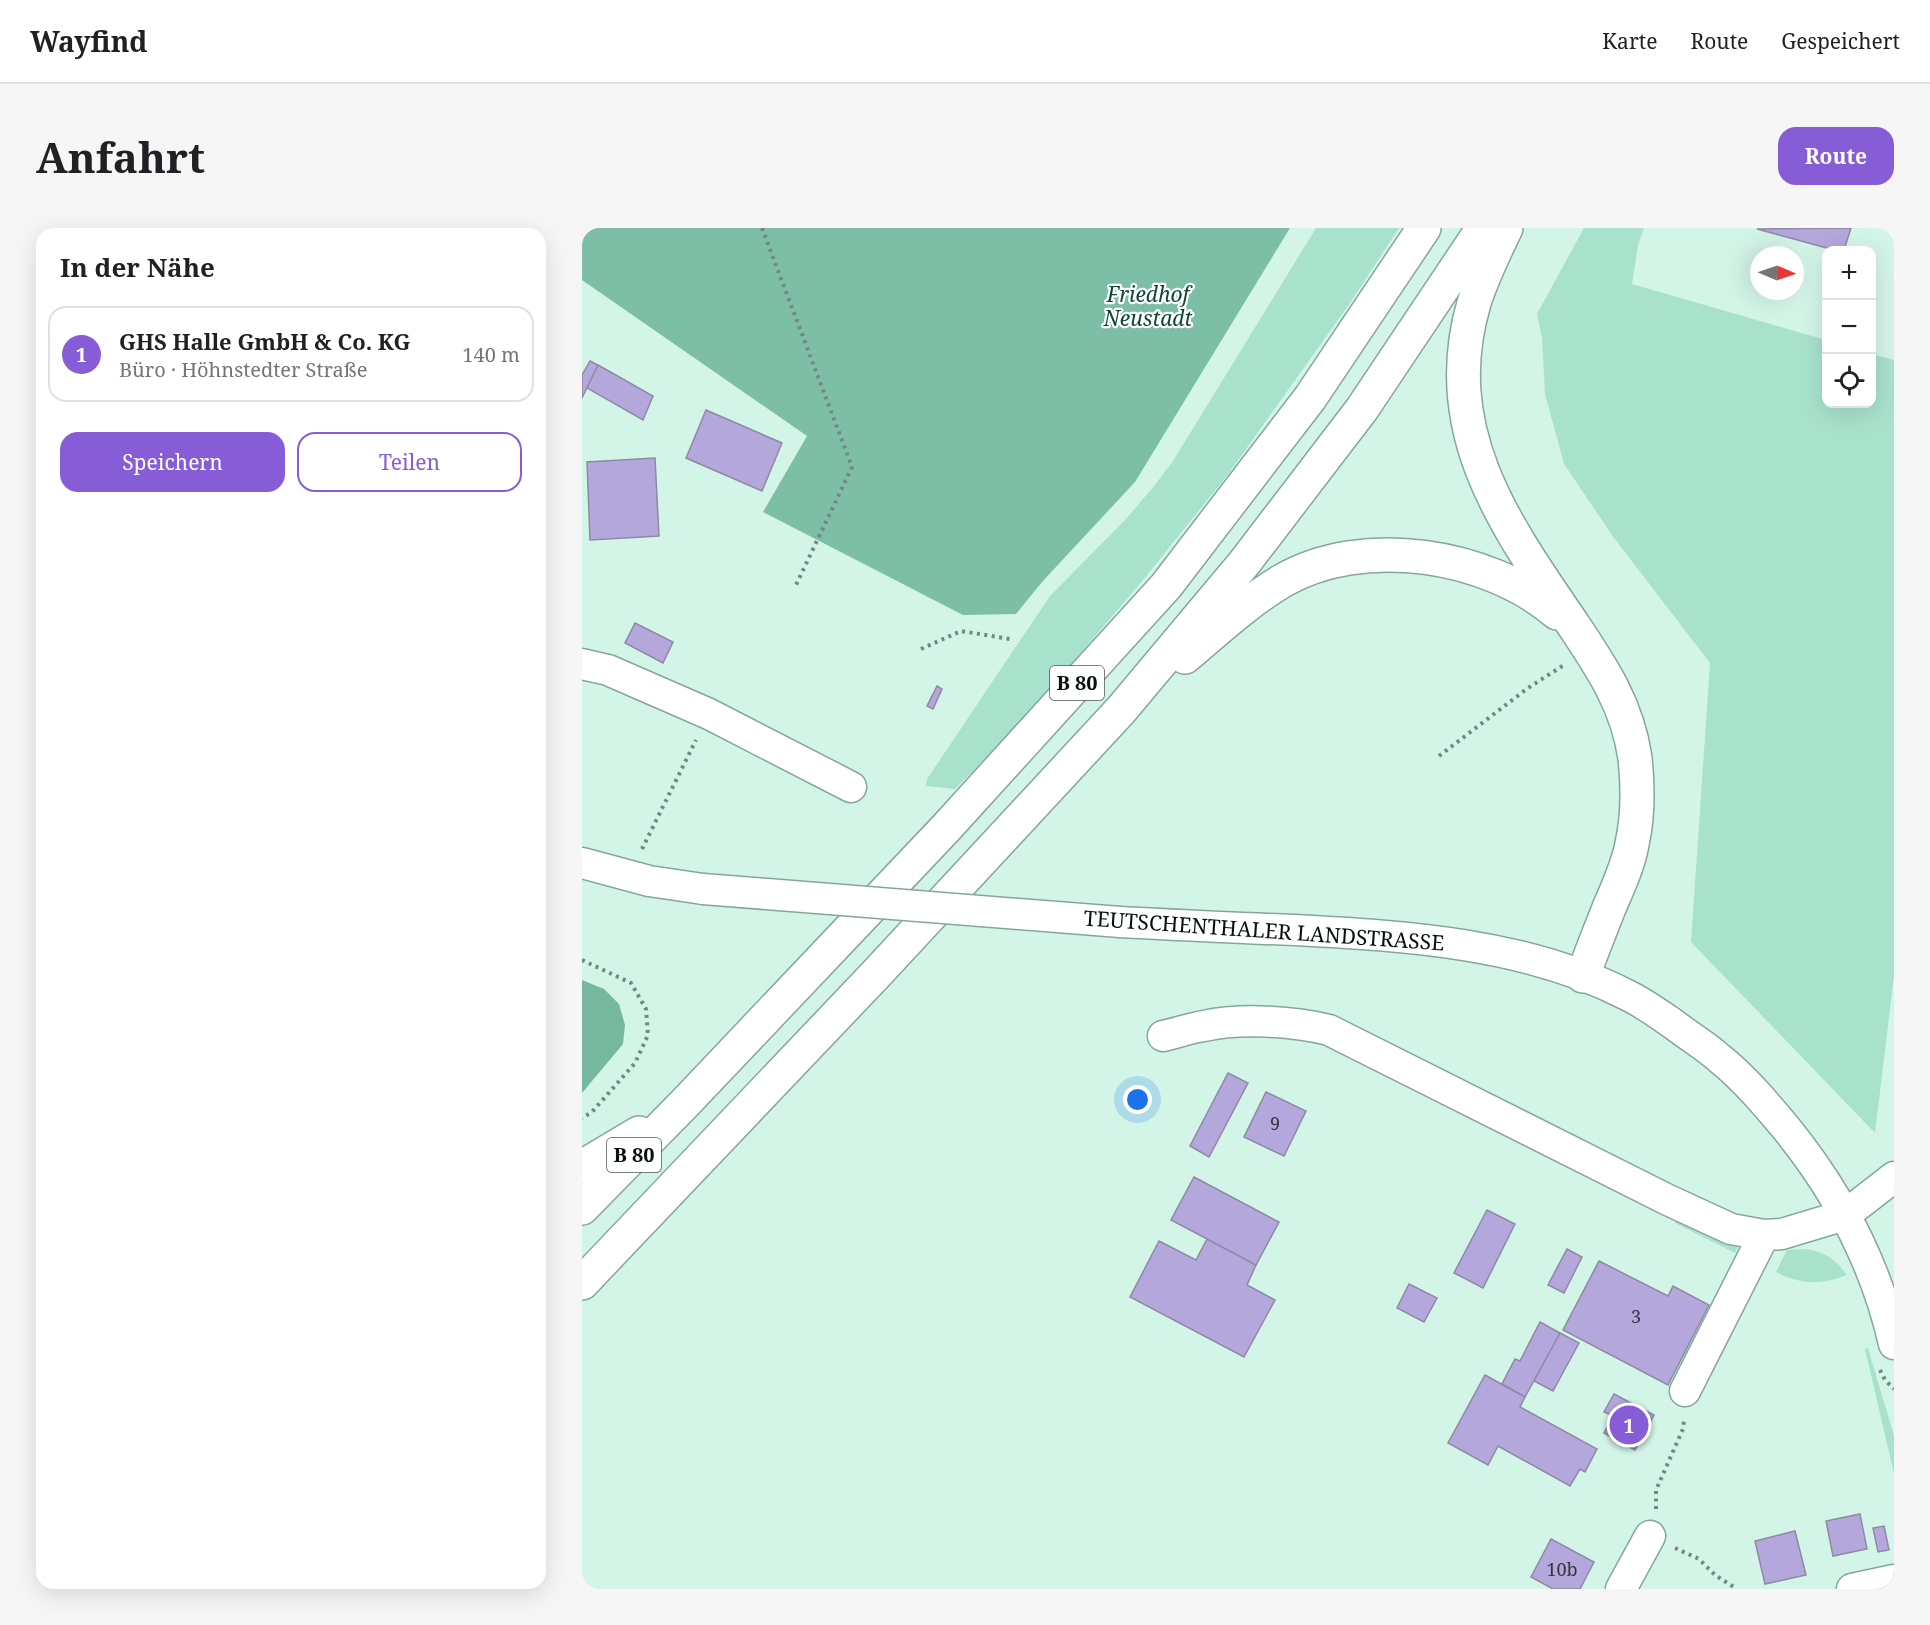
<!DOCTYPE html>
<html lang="de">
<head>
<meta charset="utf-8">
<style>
	:root { --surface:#fff; --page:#f6f6f6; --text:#202124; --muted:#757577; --line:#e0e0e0; --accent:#875dd7 }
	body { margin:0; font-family:"Noto Serif",serif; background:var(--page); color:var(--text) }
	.controls { position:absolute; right:18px; top:18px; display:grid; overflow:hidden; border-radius:12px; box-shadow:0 6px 24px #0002 }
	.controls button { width:54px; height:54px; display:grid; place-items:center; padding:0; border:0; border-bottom:2px solid var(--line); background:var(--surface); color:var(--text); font:30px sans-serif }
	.compass { position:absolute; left:1168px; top:18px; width:54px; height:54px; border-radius:50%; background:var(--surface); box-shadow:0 6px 24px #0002; rotate:92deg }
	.you { position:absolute; left:556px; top:872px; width:21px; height:21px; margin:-15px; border:4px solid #fff; border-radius:50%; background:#1a73e8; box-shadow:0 0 0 9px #1a73e833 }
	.badge { display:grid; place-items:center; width:39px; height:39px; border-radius:50%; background:var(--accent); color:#fff; font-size:20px; font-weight:700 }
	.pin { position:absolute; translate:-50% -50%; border:3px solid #fff; box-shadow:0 2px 6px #0006 }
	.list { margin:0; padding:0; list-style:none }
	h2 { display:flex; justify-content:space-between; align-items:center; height:78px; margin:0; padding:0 24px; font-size:26px }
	h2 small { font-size:20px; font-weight:400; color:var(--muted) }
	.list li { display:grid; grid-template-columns:39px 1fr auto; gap:18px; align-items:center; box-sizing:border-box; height:96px; margin:0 12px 12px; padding:0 12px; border:2px solid var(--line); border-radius:18px }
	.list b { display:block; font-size:22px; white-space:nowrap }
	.list p { margin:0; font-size:20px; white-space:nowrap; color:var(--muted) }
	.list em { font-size:20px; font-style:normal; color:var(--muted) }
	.actions { display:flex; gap:12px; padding:18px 24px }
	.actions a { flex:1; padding:14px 0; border:2px solid var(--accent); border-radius:18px; text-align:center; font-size:21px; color:var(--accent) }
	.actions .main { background:var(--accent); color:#fff }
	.icon { flex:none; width:33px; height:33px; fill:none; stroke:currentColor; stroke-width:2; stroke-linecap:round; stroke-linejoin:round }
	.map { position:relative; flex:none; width:1312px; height:1361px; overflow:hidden; border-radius:18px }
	header { display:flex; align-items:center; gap:36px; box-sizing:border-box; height:84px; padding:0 30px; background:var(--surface); border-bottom:2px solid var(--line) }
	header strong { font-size:28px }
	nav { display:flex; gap:33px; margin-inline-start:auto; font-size:21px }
	.intro { display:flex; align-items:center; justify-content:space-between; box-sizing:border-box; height:144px; padding:0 36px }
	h1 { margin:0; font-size:42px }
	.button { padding:15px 27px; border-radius:18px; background:var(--accent); color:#fff; font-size:21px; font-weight:700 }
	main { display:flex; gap:36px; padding:0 36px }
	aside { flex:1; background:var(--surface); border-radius:18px; box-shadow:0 6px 24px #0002 }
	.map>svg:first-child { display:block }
	.green { fill:#a8e2cd }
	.forest { fill:#7dbea7 }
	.water { fill:#76b7a0 }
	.building { fill:#b4a7db; stroke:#8f89a3; stroke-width:1.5 }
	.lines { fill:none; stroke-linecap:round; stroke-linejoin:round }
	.minor-casing { stroke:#86a69a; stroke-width:33 }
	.highway-casing { stroke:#86a69a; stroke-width:36 }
	.path { stroke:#728981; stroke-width:4; stroke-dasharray:3 4.5; stroke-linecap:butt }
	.minor { stroke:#fff; stroke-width:30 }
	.highway { stroke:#fff; stroke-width:33 }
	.minor-bridge-casing { stroke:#86a69a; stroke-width:33; stroke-linecap:butt }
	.minor-bridge { stroke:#fff; stroke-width:30 }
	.labels { text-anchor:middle; stroke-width:4.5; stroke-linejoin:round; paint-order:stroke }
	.number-label { font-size:18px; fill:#323741 }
	.shield { fill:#fff; stroke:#515956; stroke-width:1.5 }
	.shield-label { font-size:20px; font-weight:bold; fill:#07120e }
	.park-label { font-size:21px; font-style:italic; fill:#0e4637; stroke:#fff }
	.street-label { font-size:21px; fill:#07120e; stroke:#fff }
</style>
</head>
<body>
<header>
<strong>Wayfind</strong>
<nav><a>Karte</a><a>Route</a><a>Gespeichert</a></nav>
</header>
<div class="intro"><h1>Anfahrt</h1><a class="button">Route</a></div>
<main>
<aside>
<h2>In der Nähe<small></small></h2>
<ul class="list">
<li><span class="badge">1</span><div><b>GHS Halle GmbH &amp; Co. KG</b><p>Büro · Höhnstedter Straße</p></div><em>140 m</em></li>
</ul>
<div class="actions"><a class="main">Speichern</a><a>Teilen</a></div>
</aside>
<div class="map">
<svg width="1312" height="1361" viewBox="0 0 1312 1361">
	<rect width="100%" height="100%" fill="#d3f5e8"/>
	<path class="green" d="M 734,0 L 817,0 L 768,75 L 647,245 L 562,351 L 441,493 L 373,561 L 344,558 L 345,551 L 468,368 L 544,291 L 572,258 L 591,233 Z
		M 1002,0 L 1062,0 L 1056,17 L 1050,56 L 1244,112 L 1244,176 L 1290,176 L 1290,126 L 1312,132 L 1312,748 L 1293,905 L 1109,714 L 1128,435 L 1032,310 L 982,236 L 963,166 L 960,110 L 955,86 Z
		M 1096,990 L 1157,1017 L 1153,1025 L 1093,995 Z
		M 1219,1021 C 1240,1022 1252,1029 1265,1047 C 1241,1057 1217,1057 1194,1044 L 1205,1022 Z
		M 1286,1120 L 1312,1208 L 1312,1246 L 1283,1121 Z"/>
	<path class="forest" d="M 0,0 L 708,0 L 553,254 L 460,354 L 434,386 L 381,387 L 181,284 L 225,208 L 0,52 Z"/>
	<path class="water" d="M 0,752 L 22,761 L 37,776 L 43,797 L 41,816 L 0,865 Z"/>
	<path class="building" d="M 1269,0 L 1262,22 L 1252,22 L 1175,1 Z
		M 8,133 L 16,137 L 0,170 L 0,147 Z
		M 16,137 L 71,168 L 61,192 L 5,160 Z
		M 124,182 L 200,215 L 180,263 L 104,230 Z
		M 73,230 L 77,308 L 8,312 L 5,234 Z
		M 53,395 L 91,414 L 81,435 L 43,415 Z
		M 355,458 L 360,461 L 351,481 L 345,478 Z
		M 646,845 L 666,855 L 627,929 L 608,918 Z
		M 684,864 L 724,883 L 702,928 L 662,909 Z
		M 612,949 L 697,994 L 674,1037 L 589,992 Z
		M 905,982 L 933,996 L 901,1060 L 872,1045 Z
		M 625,1011 L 674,1037 L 665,1057 L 693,1072 L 662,1129 L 548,1069 L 577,1013 L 614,1032 Z
		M 985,1021 L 1000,1029 L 982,1065 L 966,1057 Z
		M 1017,1033 L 1086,1068 L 1091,1058 L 1127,1077 L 1086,1157 L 981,1102 Z
		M 827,1056 L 855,1070 L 842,1094 L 815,1080 Z
		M 958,1094 L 978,1105 L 943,1169 L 920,1156 L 933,1131 L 938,1133 Z
		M 978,1105 L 997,1115 L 971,1163 L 952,1153 Z
		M 903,1147 L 943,1169 L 938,1179 L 1015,1221 L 1003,1244 L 998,1241 L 988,1258 L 916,1218 L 906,1237 L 866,1215 Z
		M 1032,1166 L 1072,1187 L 1053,1222 L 1022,1205 L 1031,1188 L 1022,1184 Z
		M 1278,1286 L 1285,1321 L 1251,1328 L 1244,1293 Z
		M 1302,1298 L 1307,1322 L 1296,1324 L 1291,1300 Z
		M 1213,1303 L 1224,1347 L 1183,1356 L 1173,1313 Z
		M 969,1311 L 1012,1334 L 998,1361 L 971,1361 L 949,1349 Z"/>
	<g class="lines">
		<defs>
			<path id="minor" d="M 0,436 L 26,442 L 127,486 L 269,559
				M 0,635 L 67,653 L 121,661
				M 538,694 C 597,697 655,700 713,702 C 825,708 943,715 1045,767 C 1062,775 1078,787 1094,798 C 1108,809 1124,818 1137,830 C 1162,850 1184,876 1204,900 C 1256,964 1294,1036 1312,1116
				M 581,808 C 595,805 608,800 622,798 C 658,790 711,793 747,802 L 1086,972 L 1149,1001 L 1182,1007 L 1200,1006 L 1263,987 L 1312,949
				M 1103,1163 L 1182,1007
				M 1039,1361 L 1068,1308
				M 1270,1361 L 1312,1352"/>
			<path id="highway" d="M 924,0 C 912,25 900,49 892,75 C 855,201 921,294 988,392 C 1018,437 1045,475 1053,530 C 1056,558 1056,589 1050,616 C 1046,638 1036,659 1027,680 C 1018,703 1009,725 1001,748
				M 603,429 C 634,403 665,374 700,353 C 781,306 906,326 975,385
				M 0,939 L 57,905
				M 0,980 L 104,874 L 364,600 L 584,358 L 728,170 L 842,0
				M 0,1055 L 296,744 L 539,482 L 663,334 L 780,181 L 901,0"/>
		</defs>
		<use href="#minor" class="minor-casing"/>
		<use href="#highway" class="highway-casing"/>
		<path class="path" d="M 180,0 L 270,239 L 214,357
			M 339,421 L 379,403 L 428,411
			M 857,528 L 946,460 L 982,437
			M 60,621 L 114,512
			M 0,732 L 49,755 L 64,781 L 66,807 L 53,835 L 10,884 L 0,890
			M 1298,1142 L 1303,1152 L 1312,1161
			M 1074,1281 L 1074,1262 L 1101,1201 L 1102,1192
			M 1093,1320 L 1117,1331 L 1133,1347 L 1152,1359 L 1153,1361"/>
		<use href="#minor" class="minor"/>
		<use href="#highway" class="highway"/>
		<defs>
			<path id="minor-bridge" d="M 121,661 L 538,694"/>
		</defs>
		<use href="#minor-bridge" class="minor-bridge-casing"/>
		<use href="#minor-bridge" class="minor-bridge"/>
	</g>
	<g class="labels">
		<g class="number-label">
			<text x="693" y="902">9</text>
			<text x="1054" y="1095">3</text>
			<text x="980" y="1348">10b</text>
		</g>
		<g class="shield">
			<rect x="468" y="438" width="54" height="34" rx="4.5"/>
			<rect x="25" y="910" width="54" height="34" rx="4.5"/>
		</g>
		<g class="shield-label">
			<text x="495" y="462">B 80</text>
			<text x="52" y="934">B 80</text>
		</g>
		<g class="park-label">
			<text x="566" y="74">Friedhof<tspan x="566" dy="24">Neustadt</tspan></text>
		</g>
		<g class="street-label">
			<text transform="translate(682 703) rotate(4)" y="7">TEUTSCHENTHALER LANDSTRASSE</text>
		</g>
	</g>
</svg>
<div class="controls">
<button>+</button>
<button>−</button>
<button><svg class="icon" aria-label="locate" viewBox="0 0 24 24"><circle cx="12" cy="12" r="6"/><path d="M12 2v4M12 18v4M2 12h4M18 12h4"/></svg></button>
</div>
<svg class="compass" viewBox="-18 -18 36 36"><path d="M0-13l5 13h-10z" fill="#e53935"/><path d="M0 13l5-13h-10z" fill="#757577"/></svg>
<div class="you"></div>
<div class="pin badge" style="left:1047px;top:1197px">1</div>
</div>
</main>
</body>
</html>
